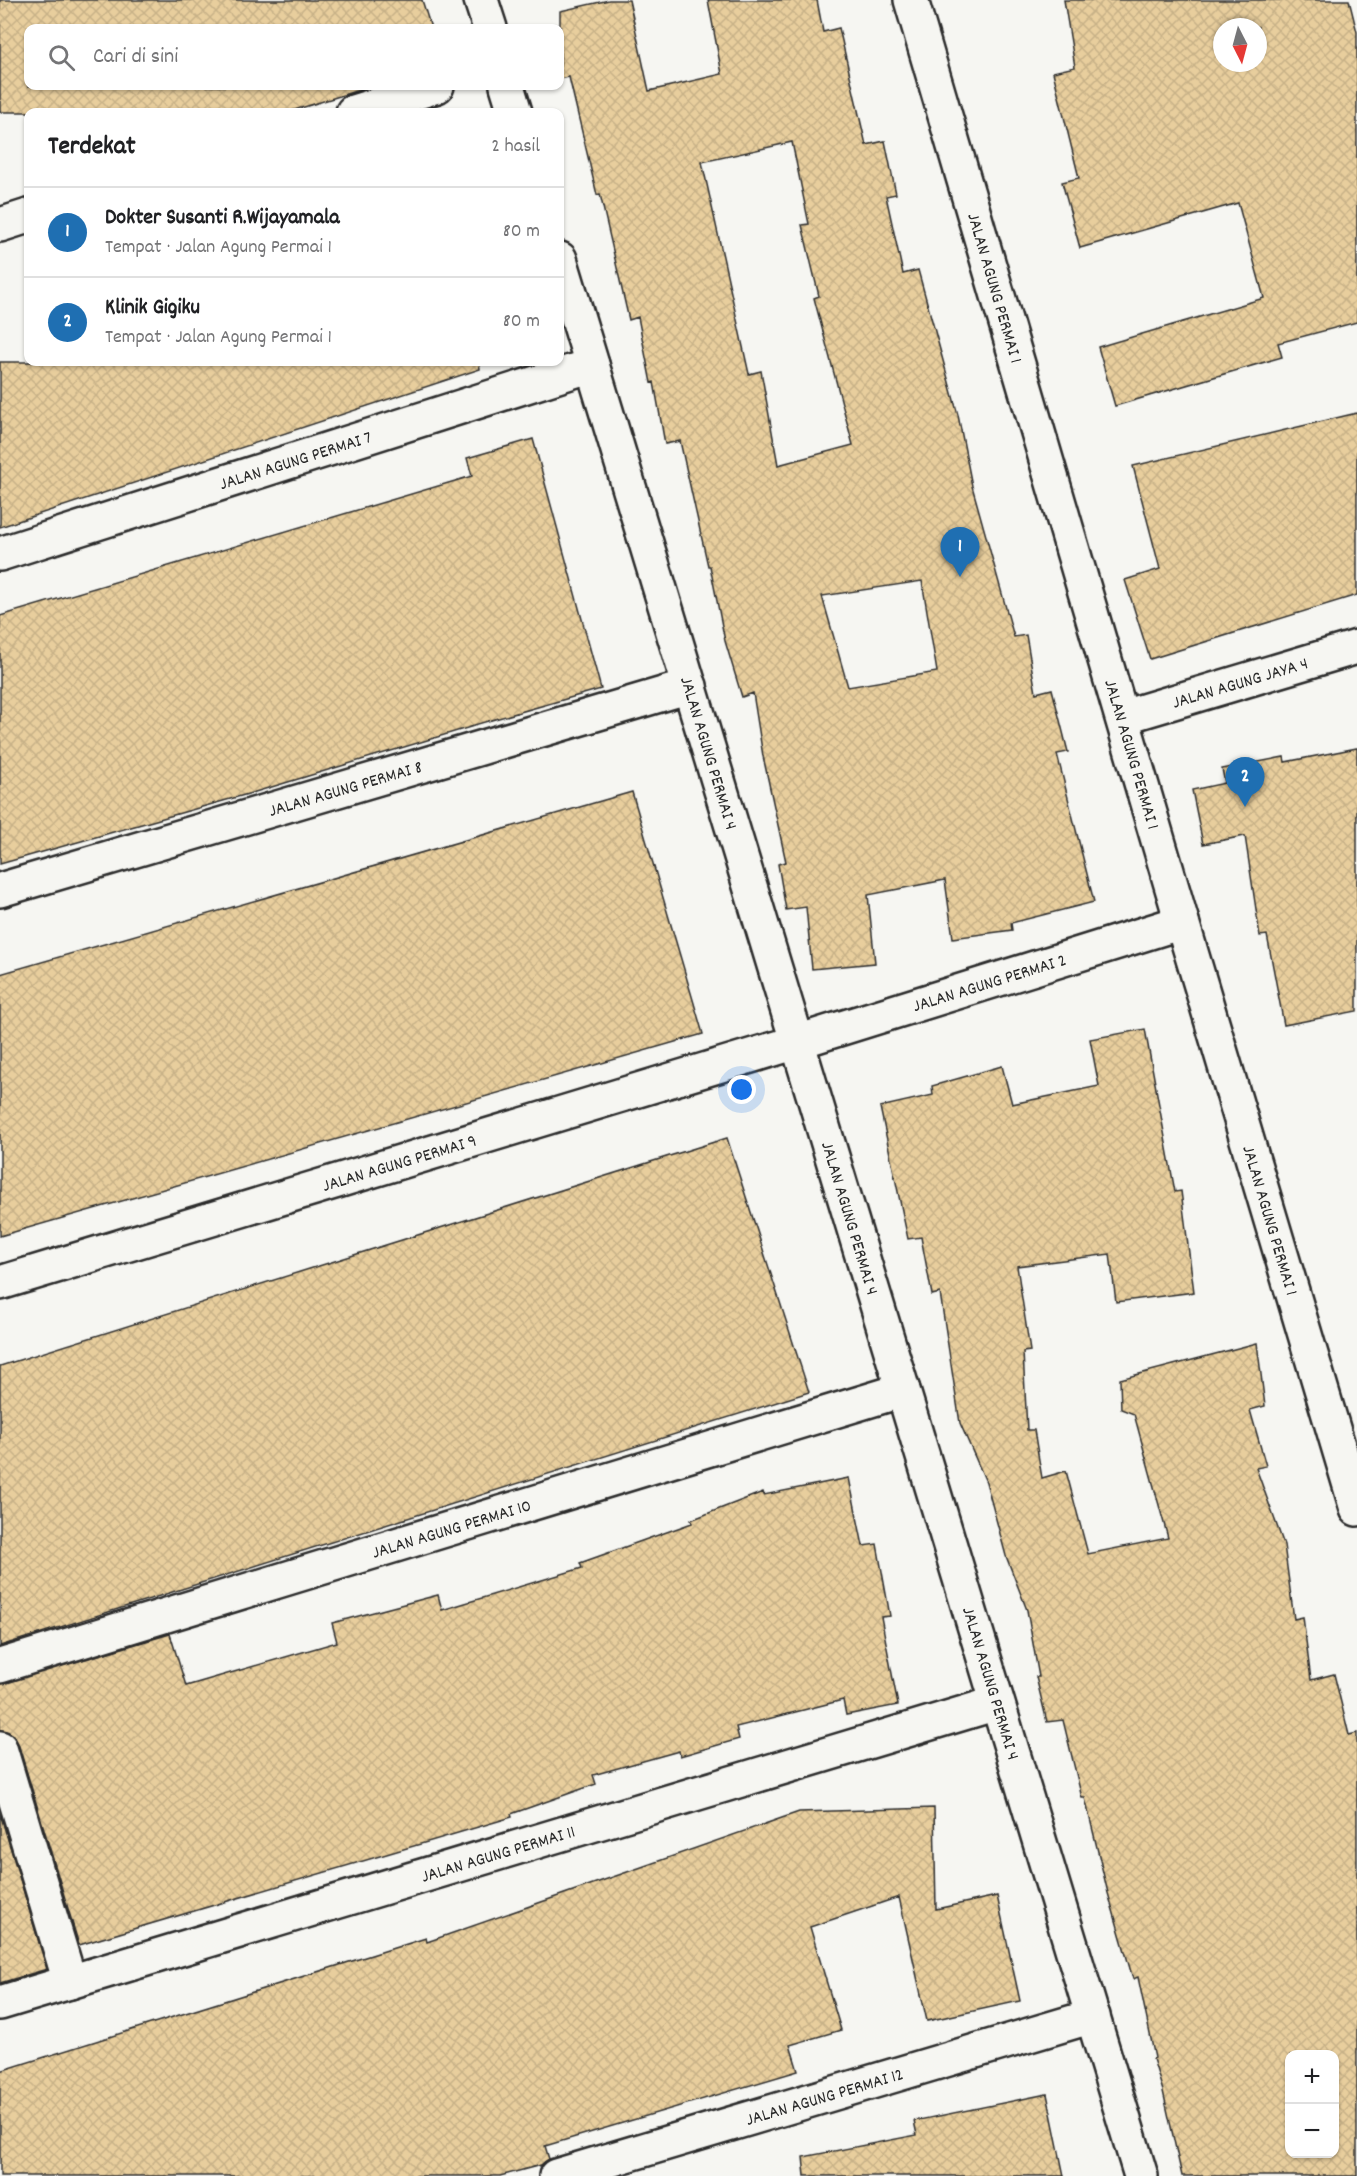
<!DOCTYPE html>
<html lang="id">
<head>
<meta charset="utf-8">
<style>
	:root { --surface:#fff; --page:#f6f6f6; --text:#202124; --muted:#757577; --line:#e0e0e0; --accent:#1f6fb2 }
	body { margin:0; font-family:Dekko,sans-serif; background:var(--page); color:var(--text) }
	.controls { position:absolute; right:18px; bottom:18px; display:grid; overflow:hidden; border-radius:12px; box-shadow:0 2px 4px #0004 }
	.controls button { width:54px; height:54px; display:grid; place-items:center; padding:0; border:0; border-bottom:2px solid var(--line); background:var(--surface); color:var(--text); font:30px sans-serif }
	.compass { position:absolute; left:1213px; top:18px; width:54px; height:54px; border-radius:50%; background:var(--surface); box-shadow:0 2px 4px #0004; rotate:174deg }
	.you { position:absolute; left:742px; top:1090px; width:21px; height:21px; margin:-15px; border:4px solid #fff; border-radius:50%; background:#1a73e8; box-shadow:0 0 0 9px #1a73e833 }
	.badge { display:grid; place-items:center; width:39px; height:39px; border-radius:50%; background:var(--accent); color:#fff; font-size:20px; font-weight:700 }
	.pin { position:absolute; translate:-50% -50px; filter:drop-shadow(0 2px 3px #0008) }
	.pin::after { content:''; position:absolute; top:32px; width:21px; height:18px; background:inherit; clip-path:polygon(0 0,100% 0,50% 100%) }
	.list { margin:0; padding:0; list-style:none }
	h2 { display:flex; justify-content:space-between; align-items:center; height:78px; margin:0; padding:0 24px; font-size:26px }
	h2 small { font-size:20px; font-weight:400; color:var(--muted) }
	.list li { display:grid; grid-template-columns:39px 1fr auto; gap:18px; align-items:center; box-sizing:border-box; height:90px; padding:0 24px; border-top:2px solid var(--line) }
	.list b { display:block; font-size:22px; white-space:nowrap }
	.list p { margin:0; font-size:20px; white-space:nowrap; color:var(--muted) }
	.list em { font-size:20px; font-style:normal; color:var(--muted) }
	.icon { flex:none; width:33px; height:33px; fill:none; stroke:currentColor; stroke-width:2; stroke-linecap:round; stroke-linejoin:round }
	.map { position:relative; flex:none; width:1357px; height:2176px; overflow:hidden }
	.search { position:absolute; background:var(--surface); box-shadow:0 2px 4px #0004; left:24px; top:24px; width:540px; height:66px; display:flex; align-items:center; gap:15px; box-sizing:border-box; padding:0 21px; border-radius:12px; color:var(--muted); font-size:22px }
	.panel { position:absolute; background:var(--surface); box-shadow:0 2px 4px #0004; left:24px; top:108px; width:540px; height:258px; border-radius:12px }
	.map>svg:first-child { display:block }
	.building { fill:url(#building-cross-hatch); stroke:#2b2b2b; stroke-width:1.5; fill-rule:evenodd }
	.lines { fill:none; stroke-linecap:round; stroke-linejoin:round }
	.street-casing { stroke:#2b2b2b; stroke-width:38 }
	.street { stroke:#f6f6f2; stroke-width:33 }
	.labels { text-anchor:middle; stroke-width:5; stroke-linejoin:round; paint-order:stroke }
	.street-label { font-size:18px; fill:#2b2b2b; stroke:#f6f6f2 }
</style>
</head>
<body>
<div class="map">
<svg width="1357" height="2176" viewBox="0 0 1357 2176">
	<defs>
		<pattern id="building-cross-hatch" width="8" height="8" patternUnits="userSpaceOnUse" patternTransform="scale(1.5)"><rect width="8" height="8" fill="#e8ce9d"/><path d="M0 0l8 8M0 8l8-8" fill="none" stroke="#c7b187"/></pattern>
	</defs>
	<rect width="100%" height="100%" fill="#f6f6f2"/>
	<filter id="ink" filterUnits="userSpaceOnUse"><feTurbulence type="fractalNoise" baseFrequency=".0167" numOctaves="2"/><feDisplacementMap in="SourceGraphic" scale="12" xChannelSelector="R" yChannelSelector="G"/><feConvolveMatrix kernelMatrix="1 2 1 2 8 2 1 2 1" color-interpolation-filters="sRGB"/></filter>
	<g filter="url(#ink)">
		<path class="building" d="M 0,0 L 422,0 L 431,28 L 28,28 L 28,86 L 372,86 L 288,112 L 0,112 Z
			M 609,0 L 629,0 L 649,91 L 722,74 L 708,0 L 817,0 L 823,32 L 839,28 L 866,145 L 885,141 L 896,194 L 886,196 L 903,274 L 918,270 L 958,415 L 972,486 L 1014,637 L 1026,635 L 1036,693 L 1052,689 L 1068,752 L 1057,754 L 1094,902 L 1011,923 L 1012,930 L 953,938 L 945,880 L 868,895 L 875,963 L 812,969 L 806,907 L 786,910 L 778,864 L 786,862 L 763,756 L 753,693 L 742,697 L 725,641 L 710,566 L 708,566 L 680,441 L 665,444 L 654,382 L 651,383 L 638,317 L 629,320 L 600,194 L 597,195 L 569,77 L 560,79 L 560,11 ZM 792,142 L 809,224 L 802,225 L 819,296 L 814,298 L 853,445 L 778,465 L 761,371 L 749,374 L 702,162 ZM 922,581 L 937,672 L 848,687 L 822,596 Z
			M 1064,0 L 1349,0 L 1357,32 L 1357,322 L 1278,343 L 1282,357 L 1115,406 L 1098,347 L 1264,298 L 1238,203 L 1080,248 L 1062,182 L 1079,178 L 1053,72 L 1075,67 ZM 1222,27 L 1258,27 L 1258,63 L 1222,63 Z
			M 0,362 L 479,362 L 480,369 L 0,527 Z
			M 1357,413 L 1357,595 L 1150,659 L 1125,580 L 1160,569 L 1133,466 Z
			M 533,439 L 601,689 L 474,725 L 474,726 L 255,792 L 0,864 L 0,616 L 472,476 L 467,458 Z
			M 1357,748 L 1357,1011 L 1284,1025 L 1267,935 L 1260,936 L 1245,836 L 1203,844 L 1192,790 L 1225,783 L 1222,769 L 1284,757 L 1285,762 Z
			M 632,792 L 703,1034 L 0,1236 L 0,974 Z
			M 1145,1029 L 1175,1192 L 1181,1191 L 1194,1292 L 1116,1302 L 1110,1254 L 1017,1266 L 1030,1351 L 1023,1352 L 1027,1430 L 1034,1430 L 1042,1478 L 1066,1471 L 1088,1554 L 1168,1538 L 1134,1414 L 1121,1409 L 1120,1379 L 1257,1343 L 1265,1406 L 1250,1410 L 1266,1466 L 1256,1468 L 1284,1545 L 1294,1619 L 1303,1617 L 1311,1680 L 1334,1674 L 1349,1735 L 1357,1733 L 1357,2176 L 1182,2176 L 1163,2091 L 1153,2059 L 1155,2058 L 1138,1977 L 1133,1979 L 1108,1893 L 1085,1798 L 1082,1798 L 1063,1720 L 1047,1722 L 1036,1677 L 1039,1677 L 1027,1610 L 1006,1556 L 986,1482 L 960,1423 L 940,1293 L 932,1295 L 921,1237 L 908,1239 L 880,1107 L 933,1095 L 932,1086 L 1002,1066 L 1012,1104 L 1099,1086 L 1090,1039 ZM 1290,2055 L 1335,2055 L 1335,2154 L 1290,2154 Z
			M 727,1138 L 809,1392 L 0,1646 L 0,1366 Z
			M 849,1478 L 863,1546 L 877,1544 L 890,1616 L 881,1617 L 898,1705 L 846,1715 L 843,1700 L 736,1727 L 739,1739 L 680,1756 L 679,1751 L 593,1775 L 596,1784 L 511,1814 L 512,1817 L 79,1945 L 18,1743 L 12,1734 L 0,1730 L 0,1684 L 170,1634 L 186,1686 L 337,1642 L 332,1623 L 438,1595 L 442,1610 L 582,1568 L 580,1563 L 692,1523 L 691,1520 L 763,1492 L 764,1495 Z
			M 934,1808 L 936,1909 L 997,1896 L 1020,2001 L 927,2021 L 899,1897 L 810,1927 L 841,2030 L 790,2045 L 798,2071 L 545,2146 L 549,2159 L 541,2165 L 500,2176 L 0,2176 L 0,2071 L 426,1938 L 427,1942 L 799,1812 Z
			M 0,1813 L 47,1969 L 0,1983 Z
			M 1047,2094 L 1064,2176 L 805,2176 L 803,2157 L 917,2135 L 914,2121 Z"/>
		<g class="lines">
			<defs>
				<g id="street">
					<path d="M 481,0 L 490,28"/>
					<path id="s1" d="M 911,0 L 1182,922 L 1357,1509"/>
					<path d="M 507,86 L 515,112"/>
					<path d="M 353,112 L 437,86"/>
					<path d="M 0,225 L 28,216"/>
					<path id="s2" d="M 560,259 L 1141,2176"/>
					<path id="s3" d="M 0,554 L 592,365"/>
					<path id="s4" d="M 1123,717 L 1357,647"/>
					<path id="s5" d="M 0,890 L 690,686"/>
					<path id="s6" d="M 0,1283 L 797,1042 L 1182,922"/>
					<path id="s7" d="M 0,1666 L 903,1390"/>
					<path d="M 0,1748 L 70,1982"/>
					<path id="s8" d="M 0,2003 L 997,1703"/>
					<path id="s9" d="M 556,2176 L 1093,2016"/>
				</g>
			</defs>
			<use href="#street" class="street-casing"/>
			<use href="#street" class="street"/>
		</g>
	</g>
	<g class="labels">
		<g class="street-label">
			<text dy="6" stroke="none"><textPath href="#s1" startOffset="300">JALAN AGUNG PERMAI 1</textPath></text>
			<text dy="6" stroke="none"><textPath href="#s3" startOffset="310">JALAN AGUNG PERMAI 7</textPath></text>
			<text dy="6" stroke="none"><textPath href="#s4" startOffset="122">JALAN AGUNG JAYA 4</textPath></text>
			<text dy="6" stroke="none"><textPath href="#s2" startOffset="516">JALAN AGUNG PERMAI 4</textPath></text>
			<text dy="6" stroke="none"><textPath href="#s1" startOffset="786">JALAN AGUNG PERMAI 1</textPath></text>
			<text dy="6" stroke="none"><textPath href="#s5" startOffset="360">JALAN AGUNG PERMAI 8</textPath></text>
			<text dy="6" stroke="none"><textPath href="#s6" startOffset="1034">JALAN AGUNG PERMAI 2</textPath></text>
			<text dy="6" stroke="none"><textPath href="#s6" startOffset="417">JALAN AGUNG PERMAI 9</textPath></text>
			<text dy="6" stroke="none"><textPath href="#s2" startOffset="1002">JALAN AGUNG PERMAI 4</textPath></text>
			<text dy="6" stroke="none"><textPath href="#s1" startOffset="1272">JALAN AGUNG PERMAI 1</textPath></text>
			<text dy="6" stroke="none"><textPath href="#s7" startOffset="472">JALAN AGUNG PERMAI 10</textPath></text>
			<text dy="6" stroke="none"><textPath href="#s2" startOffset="1488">JALAN AGUNG PERMAI 4</textPath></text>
			<text dy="6" stroke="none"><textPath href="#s8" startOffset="520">JALAN AGUNG PERMAI 11</textPath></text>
			<text dy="6" stroke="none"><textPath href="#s9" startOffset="280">JALAN AGUNG PERMAI 12</textPath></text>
		</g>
	</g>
</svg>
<div class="controls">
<button>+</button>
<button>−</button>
</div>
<svg class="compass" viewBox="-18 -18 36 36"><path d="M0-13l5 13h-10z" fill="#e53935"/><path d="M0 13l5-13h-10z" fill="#757577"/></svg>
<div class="you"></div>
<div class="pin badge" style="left:960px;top:577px">1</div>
<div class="pin badge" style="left:1245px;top:807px">2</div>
<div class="search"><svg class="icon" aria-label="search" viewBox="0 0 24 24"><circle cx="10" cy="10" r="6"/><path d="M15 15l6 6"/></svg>Cari di sini</div>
<section class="panel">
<h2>Terdekat<small>2 hasil</small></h2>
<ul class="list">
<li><span class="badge">1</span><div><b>Dokter Susanti R.Wijayamala</b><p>Tempat · Jalan Agung Permai 1</p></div><em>80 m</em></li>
<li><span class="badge">2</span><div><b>Klinik Gigiku</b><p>Tempat · Jalan Agung Permai 1</p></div><em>80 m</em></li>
</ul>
</section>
</div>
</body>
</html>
